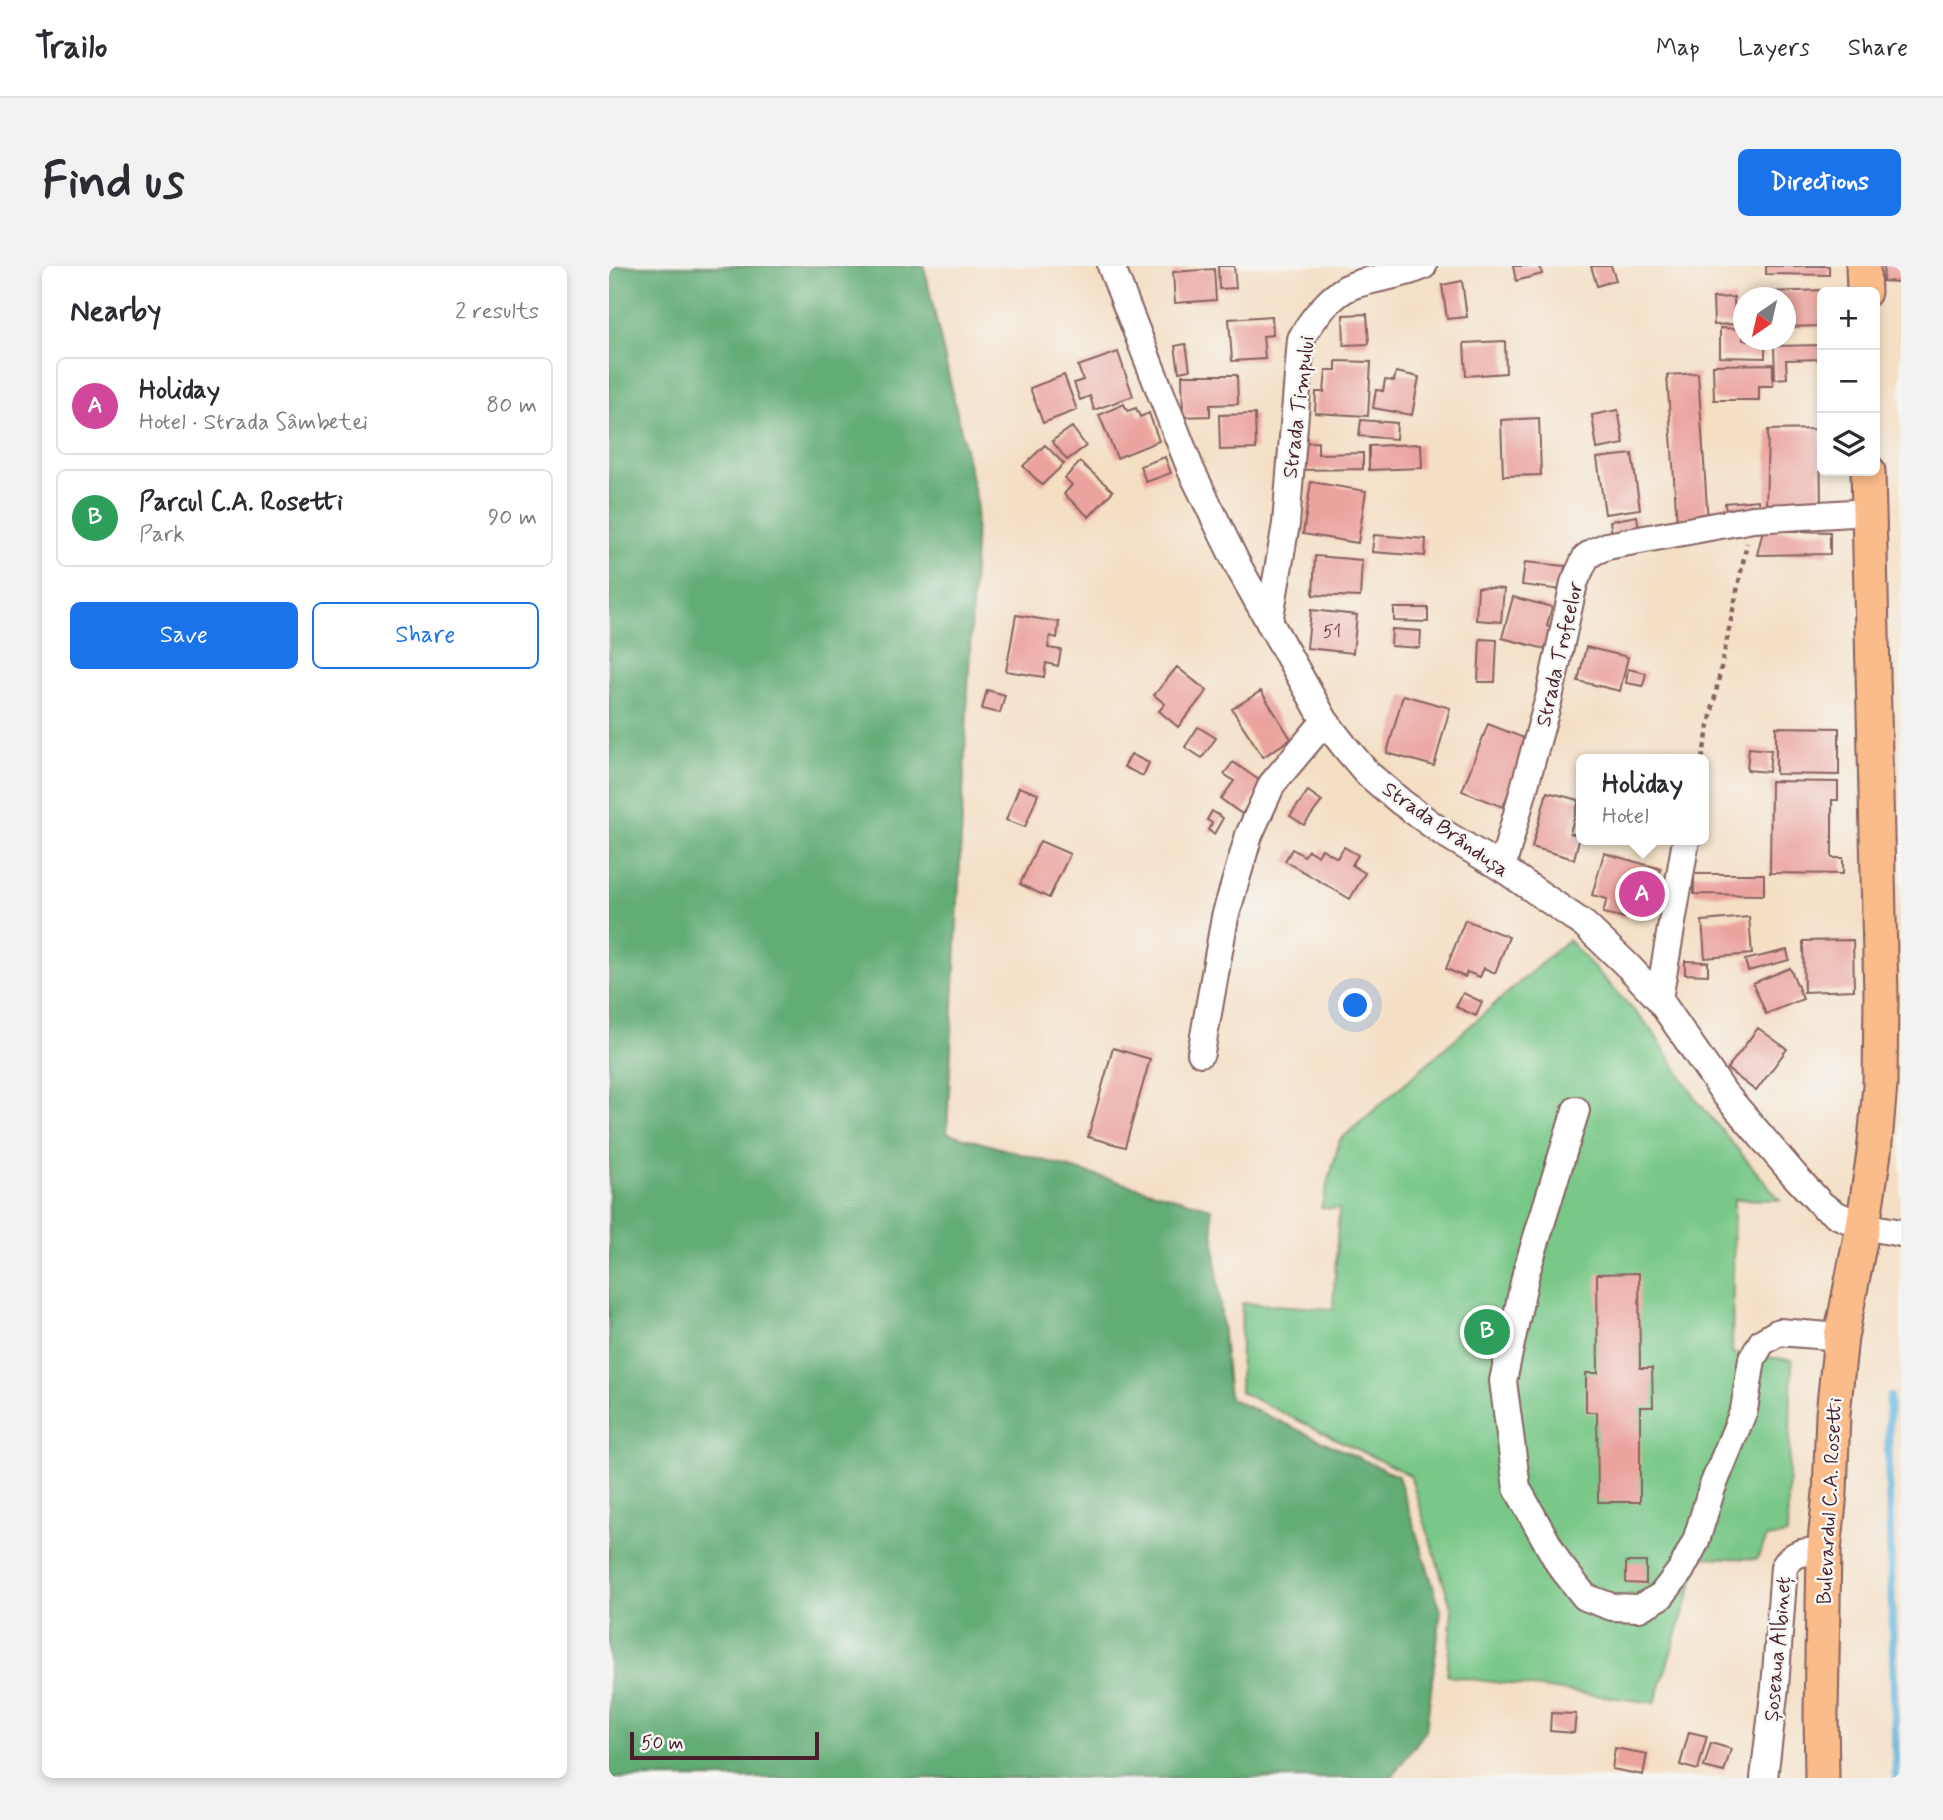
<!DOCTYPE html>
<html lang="en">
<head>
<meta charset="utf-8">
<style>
	:root { --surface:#fff; --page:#f2f2f3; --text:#2b2b33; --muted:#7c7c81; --line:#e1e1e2; --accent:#1a73e8 }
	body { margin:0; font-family:Mynerve,sans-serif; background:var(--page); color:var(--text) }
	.controls { position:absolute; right:21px; top:21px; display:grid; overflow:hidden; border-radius:10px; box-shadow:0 4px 10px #0003 }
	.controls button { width:63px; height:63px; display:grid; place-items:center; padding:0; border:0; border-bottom:2px solid var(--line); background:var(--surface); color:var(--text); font:35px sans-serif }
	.compass { position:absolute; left:1124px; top:21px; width:63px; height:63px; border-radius:50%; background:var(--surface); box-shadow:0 4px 10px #0003; rotate:214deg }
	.scale { position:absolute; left:21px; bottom:18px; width:189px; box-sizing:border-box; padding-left:7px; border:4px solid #4a1f2b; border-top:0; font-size:19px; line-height:24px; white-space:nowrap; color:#4a1f2b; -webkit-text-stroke:5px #f6f6f2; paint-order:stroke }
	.you { position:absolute; left:747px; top:740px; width:24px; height:24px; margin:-18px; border:5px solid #fff; border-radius:50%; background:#1a73e8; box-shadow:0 0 0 10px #1a73e833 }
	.badge { display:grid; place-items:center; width:46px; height:46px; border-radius:50%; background:var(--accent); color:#fff; font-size:23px; font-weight:700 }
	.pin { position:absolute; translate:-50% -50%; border:4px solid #fff; box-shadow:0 2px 7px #0006 }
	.popup { position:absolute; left:967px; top:488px; width:133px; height:91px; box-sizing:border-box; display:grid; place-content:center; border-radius:10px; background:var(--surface); filter:drop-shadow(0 2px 5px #0005); font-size:23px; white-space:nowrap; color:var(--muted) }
	.popup b { font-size:26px; color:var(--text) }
	.popup::after { content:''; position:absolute; left:50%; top:100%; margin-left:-14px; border:14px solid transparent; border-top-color:var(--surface) }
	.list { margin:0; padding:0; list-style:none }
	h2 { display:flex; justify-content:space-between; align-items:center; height:91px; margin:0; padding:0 28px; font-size:30px }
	h2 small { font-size:23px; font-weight:400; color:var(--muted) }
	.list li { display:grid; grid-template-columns:46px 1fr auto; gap:21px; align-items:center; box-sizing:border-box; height:98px; margin:0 14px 14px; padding:0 14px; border:2px solid var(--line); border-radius:10px }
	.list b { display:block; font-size:26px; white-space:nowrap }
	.list p { margin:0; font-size:23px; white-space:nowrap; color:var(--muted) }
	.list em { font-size:23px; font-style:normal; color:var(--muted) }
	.actions { display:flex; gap:14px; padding:21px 28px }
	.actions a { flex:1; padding:16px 0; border:2px solid var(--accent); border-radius:10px; text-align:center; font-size:24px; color:var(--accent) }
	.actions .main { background:var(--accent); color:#fff }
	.icon { flex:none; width:38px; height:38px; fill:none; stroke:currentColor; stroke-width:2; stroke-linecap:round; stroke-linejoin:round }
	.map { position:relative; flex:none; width:1292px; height:1512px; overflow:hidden; border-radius:10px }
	header { display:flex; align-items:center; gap:42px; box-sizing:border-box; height:98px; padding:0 35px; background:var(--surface); border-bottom:2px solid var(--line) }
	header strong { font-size:33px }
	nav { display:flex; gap:38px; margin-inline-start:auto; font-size:24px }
	.intro { display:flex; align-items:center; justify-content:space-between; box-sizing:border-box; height:168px; padding:0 42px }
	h1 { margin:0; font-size:49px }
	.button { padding:18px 32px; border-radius:10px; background:var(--accent); color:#fff; font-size:24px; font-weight:700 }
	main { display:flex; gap:42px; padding:0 42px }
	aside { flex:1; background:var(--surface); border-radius:10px; box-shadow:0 4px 10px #0003 }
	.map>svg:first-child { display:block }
	.green { fill:#79c888; stroke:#62745a; stroke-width:2 }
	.forest { fill:#62ac74; stroke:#566650; stroke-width:2 }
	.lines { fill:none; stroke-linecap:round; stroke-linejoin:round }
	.stream { stroke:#62b5de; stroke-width:8 }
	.building { fill:#eba39d }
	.minor-casing { stroke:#866261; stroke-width:30 }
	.major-casing { stroke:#866261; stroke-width:37 }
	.path { stroke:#866261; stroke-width:4.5; stroke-dasharray:5 5; stroke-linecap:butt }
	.minor { stroke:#fff; stroke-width:26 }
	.major { stroke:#f9bc8a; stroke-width:33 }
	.labels { text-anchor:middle; stroke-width:5; stroke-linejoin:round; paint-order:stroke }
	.number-label { font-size:18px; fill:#724048 }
	.street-label { font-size:21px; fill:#4a1f2b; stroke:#f6f6f2 }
</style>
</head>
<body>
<header>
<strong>Trailo</strong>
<nav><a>Map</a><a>Layers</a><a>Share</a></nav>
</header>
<div class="intro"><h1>Find us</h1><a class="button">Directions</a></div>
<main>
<aside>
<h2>Nearby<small>2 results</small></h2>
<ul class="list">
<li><span class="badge" style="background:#d1479c">A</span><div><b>Holiday</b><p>Hotel · Strada Sâmbetei</p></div><em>80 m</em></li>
<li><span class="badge" style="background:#2e9e5b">B</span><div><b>Parcul C.A. Rosetti</b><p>Park</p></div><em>90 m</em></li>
</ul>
<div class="actions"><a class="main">Save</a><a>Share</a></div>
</aside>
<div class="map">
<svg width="1292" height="1512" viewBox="0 0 1292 1512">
	<rect width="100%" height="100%" fill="#f6f6f2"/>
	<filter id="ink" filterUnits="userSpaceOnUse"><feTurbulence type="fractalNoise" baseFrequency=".0143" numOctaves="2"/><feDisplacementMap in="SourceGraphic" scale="14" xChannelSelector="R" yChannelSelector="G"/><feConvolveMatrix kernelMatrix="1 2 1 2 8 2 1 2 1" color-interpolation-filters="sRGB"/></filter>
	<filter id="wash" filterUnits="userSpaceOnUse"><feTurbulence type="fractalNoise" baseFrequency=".00686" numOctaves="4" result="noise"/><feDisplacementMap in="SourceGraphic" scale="28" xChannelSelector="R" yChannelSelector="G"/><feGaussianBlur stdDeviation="1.57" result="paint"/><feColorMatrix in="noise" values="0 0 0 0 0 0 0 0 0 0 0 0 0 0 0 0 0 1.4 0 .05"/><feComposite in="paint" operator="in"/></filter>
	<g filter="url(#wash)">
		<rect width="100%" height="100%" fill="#f4dfc5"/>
		<path class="green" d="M 959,674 L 1042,763 L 1089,836 L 1171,934 L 1125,933 L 1123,1087 L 1183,1094 L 1178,1269 L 1158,1272 L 1148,1293 L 1092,1291 L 1046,1437 L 838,1410 L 843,1344 L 801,1209 L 631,1126 L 633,1037 L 724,1043 L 730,943 L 712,942 L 731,874 Z"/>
		<path class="forest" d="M 0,0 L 315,0 L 368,236 L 338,867 L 602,942 L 620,1132 L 789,1210 L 832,1345 L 817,1464 L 782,1512 L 0,1512 Z"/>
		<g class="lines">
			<path class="stream" d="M 1281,1131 L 1279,1185 L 1287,1512"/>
		</g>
		<g id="blocks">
			<path class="building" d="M 609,0 L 625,0 L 627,22 L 610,23 Z
				M 904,0 L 931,0 L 933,8 L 907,15 Z
				M 982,0 L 1002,0 L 1007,14 L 988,20 Z
				M 1157,0 L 1220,0 L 1220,9 L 1157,8 Z
				M 1275,0 L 1292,0 L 1292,16 L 1274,15 Z
				M 605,3 L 607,34 L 566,37 L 564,6 Z
				M 853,15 L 858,51 L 838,53 L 833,19 Z
				M 1213,24 L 1213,60 L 1176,61 L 1176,32 L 1163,32 L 1163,26 Z
				M 1125,31 L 1126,58 L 1105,59 L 1104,32 Z
				M 758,48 L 760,78 L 735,79 L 734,49 Z
				M 663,50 L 664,69 L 654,70 L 656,93 L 623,95 L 620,53 Z
				M 1111,62 L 1134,63 L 1134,74 L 1156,74 L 1156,92 L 1111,91 Z
				M 896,75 L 897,107 L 857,110 L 855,77 Z
				M 577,78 L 581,104 L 570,106 L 566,80 Z
				M 1213,79 L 1213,93 L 1177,94 L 1178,112 L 1166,113 L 1165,80 Z
				M 509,86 L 524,130 L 485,144 L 481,130 L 471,134 L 465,117 L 474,114 L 469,100 Z
				M 727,95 L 762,96 L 759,150 L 706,147 L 707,126 L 715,126 L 717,104 L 727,104 Z
				M 1164,98 L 1164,120 L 1150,120 L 1150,134 L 1105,134 L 1104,99 Z
				M 787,106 L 810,111 L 803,149 L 764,142 L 767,124 L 774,125 L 776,114 L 785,115 Z
				M 1089,107 L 1099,256 L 1068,258 L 1058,109 Z
				M 455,109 L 468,144 L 434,157 L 421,122 Z
				M 573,109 L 628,109 L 629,138 L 601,139 L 601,150 L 574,151 Z
				M 515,138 L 518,145 L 527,142 L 531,151 L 540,147 L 550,175 L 508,192 L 490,149 Z
				M 1009,144 L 1015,178 L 988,183 L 983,149 Z
				M 646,148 L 647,183 L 611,184 L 610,149 Z
				M 930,152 L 932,209 L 894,210 L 892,154 Z
				M 752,154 L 788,157 L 787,173 L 750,170 Z
				M 463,161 L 477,180 L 458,194 L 443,175 Z
				M 1211,163 L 1212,243 L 1157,243 L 1159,164 Z
				M 709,176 L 709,188 L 754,187 L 754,203 L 690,204 L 689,177 Z
				M 812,178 L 813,202 L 760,204 L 760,180 Z
				M 436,179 L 455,198 L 433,219 L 414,200 Z
				M 1023,188 L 1031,243 L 996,248 L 988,192 Z
				M 556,191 L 562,207 L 537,216 L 531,200 Z
				M 471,196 L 504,225 L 480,251 L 455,228 L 463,219 L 456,212 Z
				M 702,216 L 757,225 L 749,277 L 694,268 Z
				M 1149,234 L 1150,245 L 1117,248 L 1116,237 Z
				M 1028,250 L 1030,264 L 1003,269 L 1001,255 Z
				M 1154,264 L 1221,266 L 1221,288 L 1148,289 Z
				M 765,269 L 817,273 L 816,290 L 763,286 Z
				M 706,290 L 753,294 L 751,331 L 704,329 Z
				M 916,296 L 956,300 L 953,324 L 913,319 Z
				M 869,321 L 895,323 L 892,356 L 867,354 Z
				M 904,331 L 943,341 L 938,360 L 953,364 L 948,386 L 893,372 Z
				M 785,342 L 819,342 L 819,356 L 785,355 Z
				M 702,344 L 748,349 L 744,387 L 698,382 Z
				M 407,349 L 450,356 L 448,372 L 441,370 L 439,382 L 452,384 L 449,400 L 437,397 L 435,411 L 397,405 Z
				M 783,363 L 812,365 L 811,382 L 782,380 Z
				M 871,373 L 888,374 L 886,416 L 869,416 Z
				M 977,381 L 1019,391 L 1011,425 L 969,415 Z
				M 568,401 L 598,425 L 569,461 L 550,445 L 556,438 L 545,429 Z
				M 1019,403 L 1037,407 L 1034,420 L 1017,417 Z
				M 378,424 L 396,429 L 391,447 L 373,443 Z
				M 652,425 L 682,473 L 654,491 L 623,443 Z
				M 794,429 L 841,442 L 825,500 L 778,487 Z
				M 879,458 L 920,474 L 894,541 L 853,525 Z
				M 589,461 L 607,472 L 593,492 L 576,481 Z
				M 1167,461 L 1230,462 L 1230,509 L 1167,508 Z
				M 1140,482 L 1162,484 L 1160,506 L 1138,504 Z
				M 522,488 L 540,497 L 534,510 L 515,501 Z
				M 624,496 L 654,517 L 633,548 L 612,533 L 625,515 L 615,508 Z
				M 1162,515 L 1229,516 L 1229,534 L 1223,534 L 1223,592 L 1234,592 L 1234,608 L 1161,607 Z
				M 410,521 L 429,528 L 416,561 L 397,554 Z
				M 699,525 L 713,535 L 695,559 L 681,550 Z
				M 938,526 L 970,534 L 961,567 L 971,570 L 965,593 L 923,581 Z
				M 603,545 L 614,552 L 605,568 L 599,564 L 603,557 L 598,554 Z
				M 431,575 L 461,588 L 440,632 L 411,618 Z
				M 735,581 L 749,589 L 743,599 L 756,607 L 741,633 L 676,595 L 683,583 L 695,590 L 699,584 L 709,590 L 713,583 L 728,592 Z
				M 995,587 L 1052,603 L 1040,649 L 1018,643 L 1016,652 L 994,647 L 998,633 L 983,629 Z
				M 1085,608 L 1155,608 L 1155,629 L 1085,628 Z
				M 1140,651 L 1143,688 L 1096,692 L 1093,655 Z
				M 856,654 L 900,671 L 886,707 L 875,702 L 871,711 L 858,706 L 856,711 L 837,703 Z
				M 1244,674 L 1245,724 L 1195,726 L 1194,675 Z
				M 1178,684 L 1180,694 L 1139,705 L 1136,694 Z
				M 1076,695 L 1099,696 L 1099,709 L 1076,708 Z
				M 1181,702 L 1194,733 L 1157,748 L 1144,717 Z
				M 854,727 L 873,736 L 867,750 L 847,741 Z
				M 1149,762 L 1178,783 L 1147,825 L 1118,803 Z
				M 504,782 L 541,793 L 516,881 L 479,871 Z
				M 1030,1007 L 1031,1102 L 1043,1102 L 1044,1141 L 1031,1141 L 1031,1236 L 989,1236 L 988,1146 L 977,1146 L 977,1107 L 989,1107 L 988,1008 Z
				M 1017,1296 L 1037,1296 L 1037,1318 L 1017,1317 Z
				M 942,1447 L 967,1448 L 965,1467 L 941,1465 Z
				M 1080,1466 L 1098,1470 L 1089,1504 L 1071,1499 Z
				M 1102,1477 L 1122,1483 L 1115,1506 L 1095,1501 Z
				M 1006,1482 L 1038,1488 L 1034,1509 L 1003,1503 Z"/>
		</g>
	</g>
	<g filter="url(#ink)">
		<use href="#blocks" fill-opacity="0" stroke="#866261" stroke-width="2"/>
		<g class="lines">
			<defs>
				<path id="minor" d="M 502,0 L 582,204 L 605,251 L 629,300 L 716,455 L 736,481 L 759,508 L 792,536 L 833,566 L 893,602 L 976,659 L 1019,700 L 1050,733 L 1115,827 L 1186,910 L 1213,939 L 1228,949 L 1254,960 L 1292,967
					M 660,356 L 677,258 L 692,73 C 702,54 724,26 745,19 C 768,11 793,10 814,0
					M 893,602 L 940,432 L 965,317 L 977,291 L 986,285 L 998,280 L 1144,253 L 1260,246
					M 1050,733 L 1077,574
					M 592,787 L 616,651 L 640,569 L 663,518 L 716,455
					M 967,844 L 917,1007 L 894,1115 L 908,1222 L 950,1298 L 976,1331 L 1003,1341 L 1030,1342 L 1052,1330 L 1072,1304 L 1087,1275 L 1103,1222 L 1135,1144 L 1143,1093 L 1153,1076 L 1170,1066 L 1232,1071
					M 1155,1512 L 1166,1421 L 1175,1301 C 1185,1284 1198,1286 1215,1285"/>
				<path id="major" d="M 1254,0 L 1255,26
					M 1213,1512 L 1212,1447 L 1215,1285 L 1221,1227 L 1224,1148 L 1232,1071 L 1254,960 L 1265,887 L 1271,819 L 1272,730 L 1259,205"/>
			</defs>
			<use href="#minor" class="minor-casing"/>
			<use href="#major" class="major-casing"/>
			<path class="path" d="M 1093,493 L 1138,277"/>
			<use href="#minor" class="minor"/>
			<use href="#major" class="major"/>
		</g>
	</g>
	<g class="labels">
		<g class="number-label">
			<text x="723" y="371">51</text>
		</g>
		<g class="street-label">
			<text transform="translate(689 141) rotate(-83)" y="7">Strada Timpului</text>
			<text transform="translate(950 388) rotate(-77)" y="7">Strada Trofeelor</text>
			<text transform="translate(837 563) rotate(35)" y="7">Strada Brândușa</text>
			<text transform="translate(1220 1235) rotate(-87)" y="7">Bulevardul C.A. Rosetti</text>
			<text transform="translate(1168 1383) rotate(-85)" y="7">Șoseaua Albineț</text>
		</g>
	</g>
</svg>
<div class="controls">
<button>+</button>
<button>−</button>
<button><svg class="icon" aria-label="layers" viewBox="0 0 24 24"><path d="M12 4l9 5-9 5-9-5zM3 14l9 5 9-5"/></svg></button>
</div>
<svg class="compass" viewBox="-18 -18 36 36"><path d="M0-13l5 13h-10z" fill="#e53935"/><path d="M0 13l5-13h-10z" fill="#7c7c81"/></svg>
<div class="scale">50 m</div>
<div class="you"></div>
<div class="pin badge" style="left:1033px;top:628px;background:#d1479c">A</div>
<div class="popup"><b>Holiday</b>Hotel</div>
<div class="pin badge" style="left:878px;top:1066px;background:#2e9e5b">B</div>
</div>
</main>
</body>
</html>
